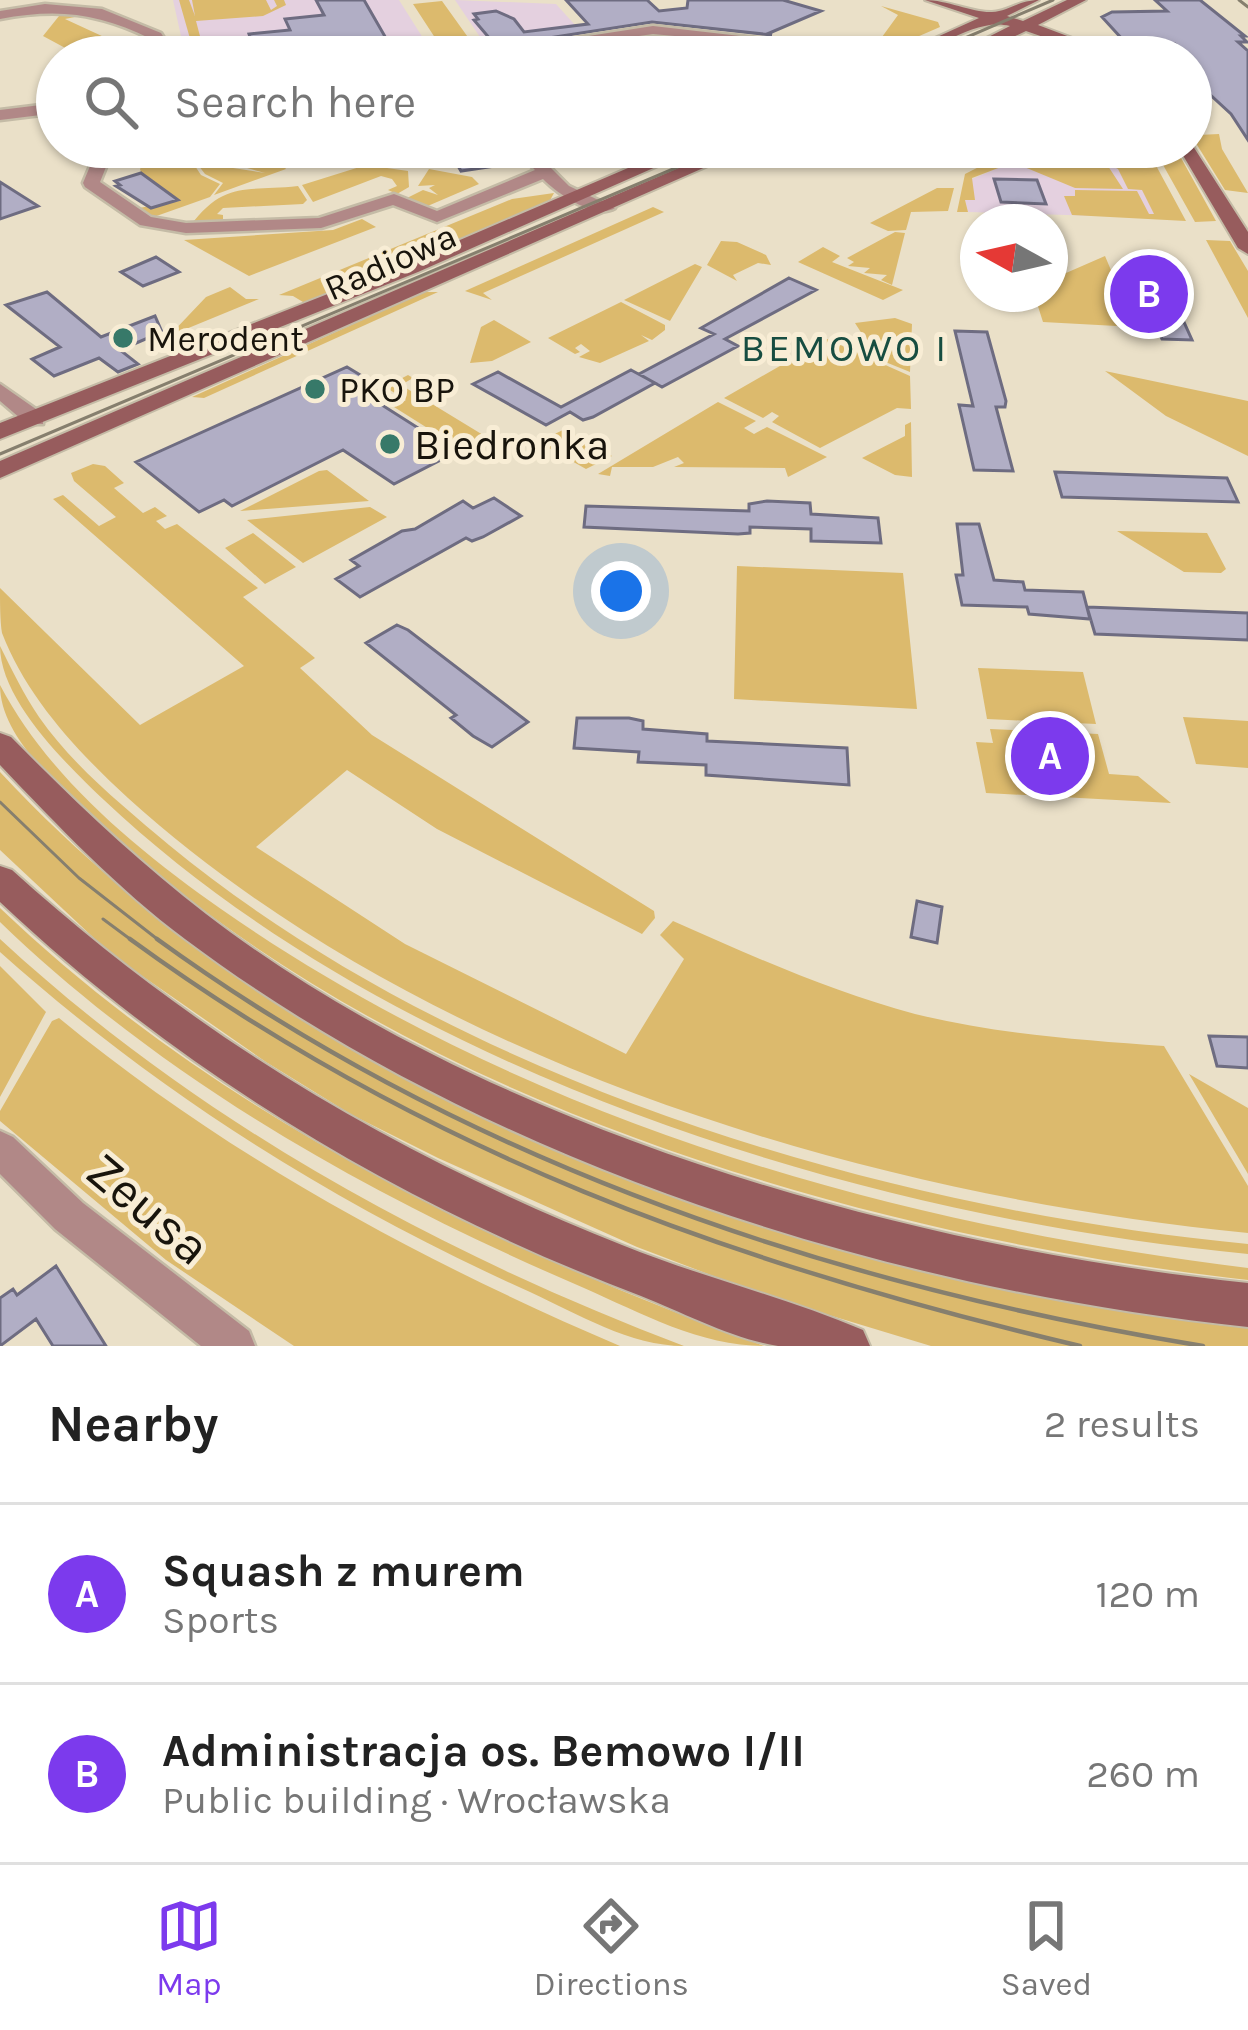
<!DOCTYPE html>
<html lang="en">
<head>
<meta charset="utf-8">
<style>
	:root { --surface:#fff; --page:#f6f6f6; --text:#222; --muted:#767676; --line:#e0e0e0; --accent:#7c3aed }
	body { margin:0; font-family:Karla,sans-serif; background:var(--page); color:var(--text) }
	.compass { position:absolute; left:960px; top:204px; width:108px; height:108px; border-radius:50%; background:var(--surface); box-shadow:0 3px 9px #0004; rotate:278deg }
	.you { position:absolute; left:621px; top:591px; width:42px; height:42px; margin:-30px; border:9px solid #fff; border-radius:50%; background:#1a73e8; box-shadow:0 0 0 18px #1a73e833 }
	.badge { display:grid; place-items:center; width:78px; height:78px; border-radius:50%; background:var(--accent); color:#fff; font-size:39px; font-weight:700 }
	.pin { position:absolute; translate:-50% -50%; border:6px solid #fff; box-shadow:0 3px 12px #0006 }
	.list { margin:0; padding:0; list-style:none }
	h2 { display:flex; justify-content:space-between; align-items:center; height:156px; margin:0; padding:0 48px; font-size:51px }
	h2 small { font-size:39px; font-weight:400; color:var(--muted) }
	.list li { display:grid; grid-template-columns:78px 1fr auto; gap:36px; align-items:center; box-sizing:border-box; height:180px; padding:0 48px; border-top:3px solid var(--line) }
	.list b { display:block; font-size:45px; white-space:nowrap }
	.list p { margin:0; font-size:39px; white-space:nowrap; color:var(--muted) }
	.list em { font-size:39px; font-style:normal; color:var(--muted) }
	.icon { flex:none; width:66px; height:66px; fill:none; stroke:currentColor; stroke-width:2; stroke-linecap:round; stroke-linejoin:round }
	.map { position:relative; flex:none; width:1248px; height:1346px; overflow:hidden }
	.search { position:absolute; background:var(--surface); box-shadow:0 3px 9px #0004; left:36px; right:36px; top:36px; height:132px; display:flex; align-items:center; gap:30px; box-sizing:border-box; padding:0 42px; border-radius:66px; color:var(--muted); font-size:45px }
	.sheet { height:516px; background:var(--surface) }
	nav { display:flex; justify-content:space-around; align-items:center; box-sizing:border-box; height:168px; border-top:3px solid var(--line); background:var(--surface); font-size:33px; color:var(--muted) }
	nav a { display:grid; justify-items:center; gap:6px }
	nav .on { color:var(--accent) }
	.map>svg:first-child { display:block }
	.education { fill:#e4d0df }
	.green { fill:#dcba6d }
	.building { fill:#b1aec5; stroke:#6e6c81; stroke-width:3 }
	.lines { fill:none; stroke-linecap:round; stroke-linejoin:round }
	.street-casing { stroke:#c4bba6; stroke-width:5 }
	.secondary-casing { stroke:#c4bba6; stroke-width:4 }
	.street { fill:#b18887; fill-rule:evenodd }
	.secondary { fill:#975c5d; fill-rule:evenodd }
	.tram-far1 { stroke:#867f6e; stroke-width:3 }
	.tram { stroke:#867f6e; stroke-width:4.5 }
	.poi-dot { fill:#377969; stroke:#f8edd5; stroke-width:4.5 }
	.labels { text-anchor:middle; stroke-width:10; stroke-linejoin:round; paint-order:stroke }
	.far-street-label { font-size:36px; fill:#18140c; stroke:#f8edd5 }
	.far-poi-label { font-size:36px; fill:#18140c; stroke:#f8edd5; text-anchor:start }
	.far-neighbourhood-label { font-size:39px; letter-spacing:3px; fill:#174d41; stroke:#f8edd5 }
	.poi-label { font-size:42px; fill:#18140c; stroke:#f8edd5; text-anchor:start }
	.near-street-label { font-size:51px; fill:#18140c; stroke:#f8edd5 }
</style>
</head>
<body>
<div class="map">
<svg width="1248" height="1346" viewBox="0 0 1248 1346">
	<rect width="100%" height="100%" fill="#eae0c8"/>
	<path class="education" d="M 173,0 L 399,0 L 435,57 L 195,57 L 192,44 L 183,45 Z
		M 455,0 L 556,4 L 575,25 L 482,40 Z
		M 1042,149 L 1134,151 L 1168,218 L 968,212 L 965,200 L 972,179 Z"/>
	<path class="green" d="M 179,0 L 189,0 L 195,16 L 192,0 L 266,0 L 271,10 L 277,6 L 274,0 L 284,0 L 286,5 L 263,16 L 196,21 L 201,40 L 191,42 Z
		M 442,1 L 475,47 L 443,50 L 413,4 Z
		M 67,6 L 99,12 L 65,19 L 130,49 L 150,43 L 141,38 L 153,38 L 149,57 L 82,57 L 43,36 Z
		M 881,6 L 938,22 L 940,27 L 887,50 L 848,48 L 864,48 L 882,37 L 898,15 Z
		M 739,40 L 758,41 L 751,51 L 761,42 L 766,45 L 750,57 L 559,57 L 665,45 L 741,53 L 747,50 L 745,45 L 736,43 Z
		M 1219,134 L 1222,149 L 1248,193 L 1225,190 L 1194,140 L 1198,135 Z
		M 153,147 L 195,147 L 189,157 L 201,175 L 220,184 L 210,197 L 148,219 L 133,209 L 179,201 L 142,175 L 140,169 Z
		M 200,147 L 232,147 L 228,157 L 233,168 L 265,173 L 240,166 L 233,153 L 236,147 L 268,147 L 286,169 L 214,195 L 223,183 L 205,174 L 192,157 Z
		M 1146,147 L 1186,221 L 1072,215 L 1064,196 L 1075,196 L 1075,190 L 1137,191 L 1149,214 L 1154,214 L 1142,190 L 1128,189 L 1118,169 L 1106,163 L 1123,189 L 1075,188 L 1017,164 L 1023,161 L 1019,160 L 972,178 L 975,200 L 965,200 L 968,212 L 957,212 L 965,174 L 1018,147 Z
		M 1153,147 L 1175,147 L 1216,221 L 1195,222 Z
		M 366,165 L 408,171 L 409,187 L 397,194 L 388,190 L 397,186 L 392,179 L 381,176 L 313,202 L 302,185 Z
		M 429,169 L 472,177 L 479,184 L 423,208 L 407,198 L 423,190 L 438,195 L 429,188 L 435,185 L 418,186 Z
		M 298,186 L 307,200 L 303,204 L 223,208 L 217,214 L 223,215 L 223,221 L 236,220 L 233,226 L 190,226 C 225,180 245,192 298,186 Z
		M 937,188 L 954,188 L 948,211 L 911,212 L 906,230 L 888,231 L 870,223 Z
		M 554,193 L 548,204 L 308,305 L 293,296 L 279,295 L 512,199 Z
		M 653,207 L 664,212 L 483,293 L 492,300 L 465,291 Z
		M 362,219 L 376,227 L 249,276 L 184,240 L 333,230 Z
		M 895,232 L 905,233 L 892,285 L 881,280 L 887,275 L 864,273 L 870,268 L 848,266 L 854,262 L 847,258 Z
		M 1206,240 L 1230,241 L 1248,271 L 1248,318 Z
		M 721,241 L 737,242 L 766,255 L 771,265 L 758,263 L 733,275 L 737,281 L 707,265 Z
		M 823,247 L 840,256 L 832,262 L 903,290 L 883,300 L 798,262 Z
		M 1105,256 L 1135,327 L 1043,322 L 1034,294 L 1050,294 L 1050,280 Z
		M 695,264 L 702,267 L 670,321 L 624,300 Z
		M 230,287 L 246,299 L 259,299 L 169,336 L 206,297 Z
		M 424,292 L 438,292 L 204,398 L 192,397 Z
		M 621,302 L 665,325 L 665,330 L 652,340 L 641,335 L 649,341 L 600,363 L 579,357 L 590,351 L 581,344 L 575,348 L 580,352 L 575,354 L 548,338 Z
		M 895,318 L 912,324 L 910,372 L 878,359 L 855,323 Z
		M 494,320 L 531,342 L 492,361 L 470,363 L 481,327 Z
		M 827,339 L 910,376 L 911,409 L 897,408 L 820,448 L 772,422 L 779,416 L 772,412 L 763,418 L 724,398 Z
		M 1105,371 L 1248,401 L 1248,456 L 1166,416 Z
		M 408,375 L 413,378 L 401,385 L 488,438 L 464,451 L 394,407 L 406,400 L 385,387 Z
		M 718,402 L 756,421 L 744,428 L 754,434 L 767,427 L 827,457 L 788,477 L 785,468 L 674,467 L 684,463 L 678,457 L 653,467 L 612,467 L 610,476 L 598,474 Z
		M 911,422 L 912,477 L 895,475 L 862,458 L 905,436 L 905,425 Z
		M 565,429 L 612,456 L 586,469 L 538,442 Z
		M 93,464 L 105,466 L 124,483 L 114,488 L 143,513 L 155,507 L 167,516 L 156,521 L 165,529 L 177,524 L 258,588 L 243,597 L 315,658 L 300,668 L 372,735 L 654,911 L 655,918 L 642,934 L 437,829 L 347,770 L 256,847 L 405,944 L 626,1054 L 684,959 L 660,935 L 673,921 C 752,956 832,992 915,1014 C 996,1034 1081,1040 1164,1046 L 1248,1186 L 1248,1233 C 861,1194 422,1063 128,798 C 78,752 27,698 2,633 C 0,621 0,601 0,588 L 140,725 L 244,666 L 53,499 L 63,495 L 99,526 L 116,517 L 74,481 L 71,473 Z
		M 327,470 L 369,501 L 240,511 L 319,471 Z
		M 370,507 L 387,517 L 303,563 L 247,520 Z
		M 1117,531 L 1207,533 L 1226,569 L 1221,573 L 1184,572 Z
		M 253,533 L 296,567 L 265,584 L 225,548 Z
		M 737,566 L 903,573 L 917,709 L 734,699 Z
		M 0,646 C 12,670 24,695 39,717 C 73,766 124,807 169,845 C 457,1082 881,1209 1248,1244 L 1248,1254 C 860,1217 392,1072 104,800 C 66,764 0,700 0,646 Z
		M 978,668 L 1083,672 L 1096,724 L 987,719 Z
		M 0,685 C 49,778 136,849 221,909 C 524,1120 885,1223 1248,1268 L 1248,1280 C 858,1236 396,1100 104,827 C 65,791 0,740 0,685 Z
		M 1183,717 L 1248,721 L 1248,768 L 1196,764 Z
		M 990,729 L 1098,734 L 1109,774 L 1138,776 L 1171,803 L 986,793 L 976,742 L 993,743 Z
		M 0,772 C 260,1051 614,1196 979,1279 C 1068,1299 1157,1320 1248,1328 L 1248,1346 L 931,1346 L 766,1296 L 637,1247 L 438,1158 L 352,1115 L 266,1062 L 112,955 L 0,850 Z
		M 0,908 C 216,1114 486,1244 764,1346 C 700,1346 641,1313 584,1288 C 372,1197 167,1083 0,922 Z
		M 0,939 C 197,1121 434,1251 684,1346 C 630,1346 578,1314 530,1292 C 336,1205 159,1094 0,952 Z
		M 0,966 L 46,1012 L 0,1097 Z
		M 59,1018 C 228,1157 419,1260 620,1346 L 294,1346 L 166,1260 L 0,1121 L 0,1111 L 52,1021 Z
		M 1189,1074 L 1248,1108 L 1248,1174 Z"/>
	<path class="building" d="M 316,0 L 364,0 L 387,40 L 257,57 L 249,34 L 290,30 L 285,19 L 324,15 Z
		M 566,0 L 647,0 L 659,11 L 687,8 L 688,0 L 783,0 L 821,11 L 767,34 L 772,35 L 652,22 L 496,46 L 474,20 L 478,19 L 474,14 L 496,11 L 514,19 L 524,32 L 588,24 Z
		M 1155,0 L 1200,0 L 1245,36 L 1241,36 L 1247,42 L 1238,42 L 1248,51 L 1248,140 L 1231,114 L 1191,77 L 1191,57 L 1175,44 L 1124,41 L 1102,17 L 1112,12 L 1167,11 Z
		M 653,39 L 784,50 L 795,43 L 826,53 L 826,57 L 775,57 L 674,44 L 522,57 Z
		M 447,147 L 489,147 L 501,165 L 461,171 Z
		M 141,173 L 178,200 L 151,208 L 116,186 L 120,185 L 115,181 Z
		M 994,179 L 1037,180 L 1046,204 L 1001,202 Z
		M 0,182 L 38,206 L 0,219 Z
		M 156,257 L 179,272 L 143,286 L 121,272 Z
		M 1131,268 L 1160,269 L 1192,340 L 1162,339 Z
		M 789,278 L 816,290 L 725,339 L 738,346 L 662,387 L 639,374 L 714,334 L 701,328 Z
		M 47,292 L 101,337 L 155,316 L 162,332 L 120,350 L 138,364 L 118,372 L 99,358 L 54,376 L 32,359 L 60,347 L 6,305 Z
		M 955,331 L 987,332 L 1006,401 L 1005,407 L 996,407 L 1013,471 L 974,470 L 959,405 L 973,406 Z
		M 347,367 L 367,379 L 352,386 L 456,452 L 394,484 L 343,450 L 232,506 L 224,500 L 199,512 L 136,462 Z
		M 631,370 L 655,383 L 593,417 L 583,420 L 570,412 L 546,425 L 473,384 L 498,372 L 561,407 Z
		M 1055,472 L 1227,478 L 1238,502 L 1062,497 Z
		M 494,498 L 521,516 L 483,537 L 472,541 L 466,538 L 360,597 L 336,579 L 359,566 L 351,560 L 402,531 L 415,529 L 463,501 L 473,508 Z
		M 767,501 L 810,503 L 811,514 L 878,518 L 881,543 L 811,541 L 811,529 L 750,527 L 750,533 L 738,534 L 584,527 L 586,506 L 749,511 L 749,504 Z
		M 957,524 L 979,524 L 994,580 L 1023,582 L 1025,590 L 1083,592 L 1090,619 L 1029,614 L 1027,607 L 962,605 L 956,575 L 963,575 Z
		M 1087,607 L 1248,613 L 1248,640 L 1095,634 Z
		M 397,625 L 408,630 L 528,722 L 492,747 L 473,736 L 451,718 L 456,715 L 366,643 Z
		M 577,718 L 629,718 L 643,721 L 643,729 L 707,734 L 707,741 L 847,748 L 849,785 L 706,775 L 706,765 L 638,762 L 639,752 L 574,748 Z
		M 917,901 L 942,907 L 937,943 L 911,937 Z
		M 1209,1036 L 1248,1037 L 1248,1068 L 1217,1066 Z
		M 56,1266 L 106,1346 L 53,1346 L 36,1319 L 0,1346 L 0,1298 L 13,1289 L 17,1295 Z"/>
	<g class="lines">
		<defs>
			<path id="street" d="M 45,4 L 102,9 L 161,33 L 166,41 L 158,57 L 144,57 L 151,39 C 98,13 58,8 0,19 L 0,11 Z
				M 653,26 L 791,42 L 784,46 L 653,34 L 490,57 L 453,57 Z
				M 179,43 L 189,43 L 193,57 L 179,57 Z
				M 57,103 L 57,113 L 0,120 L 0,110 Z
				M 98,147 L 114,147 L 100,182 L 151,217 L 186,223 L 319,218 L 394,194 L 437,211 L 535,170 L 513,147 L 530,147 L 569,186 L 615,208 C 595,220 558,194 543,179 L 437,222 L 393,205 L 321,228 L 186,233 L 140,225 L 85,187 L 83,183 Z
				M 0,384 L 43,414 L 43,424 L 27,424 L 0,401 Z
				M 0,1131 L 13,1137 L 83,1203 L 249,1331 L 255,1346 L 201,1346 L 55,1229 L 0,1174 Z"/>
			<path id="secondary" d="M 925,0 C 947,0 974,13 992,12 C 1009,11 1019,0 1039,0 L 1007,16 L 1023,21 L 1067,0 L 1086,0 L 1038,25 L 1123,57 L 1101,57 L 1026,31 L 970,57 L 949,57 L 1010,26 C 972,16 933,57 893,57 L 979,18 Z
				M 1191,143 L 1248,232 L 1248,254 L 1238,248 L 1178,147 L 1191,147 Z
				M 677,147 L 701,147 L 418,272 L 0,439 L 0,423 L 404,264 Z
				M 727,147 L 751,147 L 0,478 L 0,461 Z
				M 0,733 L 11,737 C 73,800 136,860 206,914 C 484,1128 902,1247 1248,1283 L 1248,1327 C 880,1288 483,1162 185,939 C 117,888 58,826 0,765 Z
				M 0,866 L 12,870 C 197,1037 391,1153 622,1245 C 701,1277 785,1297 863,1330 L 870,1346 C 840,1346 808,1346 778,1346 C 733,1339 684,1313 641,1296 C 404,1206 184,1076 0,902 Z"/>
		</defs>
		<use href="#street" class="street-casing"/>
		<use href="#secondary" class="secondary-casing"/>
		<use href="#street" class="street"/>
		<use href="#secondary" class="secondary"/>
		<path class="tram-far1" d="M 1239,0 L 1248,7
			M 921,57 L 1053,0
			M 0,454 L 725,147
			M 0,802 L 79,878 L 161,942
			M 103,919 L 134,942"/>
		<path class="tram" d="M 130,939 C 424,1153 729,1263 1080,1346
			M 157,939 C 464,1162 831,1285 1203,1346"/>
	</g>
	<g class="poi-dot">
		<circle cx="123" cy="338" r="12"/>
		<circle cx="315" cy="389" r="12"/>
		<circle cx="390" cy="444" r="12"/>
	</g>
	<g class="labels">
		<g class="far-street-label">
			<text transform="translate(390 261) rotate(-24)" y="13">Radiowa</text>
		</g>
		<g class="far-poi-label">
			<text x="147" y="351">Merodent</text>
			<text x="339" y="402">PKO BP</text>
		</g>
		<g class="far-neighbourhood-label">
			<text x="845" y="361">BEMOWO I</text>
		</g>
		<g class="poi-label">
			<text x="414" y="459">Biedronka</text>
		</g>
		<g class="near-street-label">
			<text transform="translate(149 1208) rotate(40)" y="18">Zeusa</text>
		</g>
	</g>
</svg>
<svg class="compass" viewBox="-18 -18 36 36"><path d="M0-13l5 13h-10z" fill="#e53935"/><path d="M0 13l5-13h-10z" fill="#767676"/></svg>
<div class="you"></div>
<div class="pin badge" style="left:1050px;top:756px">A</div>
<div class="pin badge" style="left:1149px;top:294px">B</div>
<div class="search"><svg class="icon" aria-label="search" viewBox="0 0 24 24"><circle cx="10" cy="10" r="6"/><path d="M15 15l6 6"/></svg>Search here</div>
</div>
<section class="sheet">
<h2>Nearby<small>2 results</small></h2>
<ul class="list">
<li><span class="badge">A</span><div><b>Squash z murem</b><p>Sports</p></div><em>120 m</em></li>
<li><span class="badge">B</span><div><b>Administracja os. Bemowo I/II</b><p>Public building · Wrocławska</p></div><em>260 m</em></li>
</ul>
</section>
<nav>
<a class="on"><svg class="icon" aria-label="map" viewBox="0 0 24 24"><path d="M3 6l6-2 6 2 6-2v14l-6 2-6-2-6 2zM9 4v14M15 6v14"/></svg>Map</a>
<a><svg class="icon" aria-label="directions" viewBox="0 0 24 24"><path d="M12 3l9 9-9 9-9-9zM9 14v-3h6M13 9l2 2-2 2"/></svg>Directions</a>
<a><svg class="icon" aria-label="saved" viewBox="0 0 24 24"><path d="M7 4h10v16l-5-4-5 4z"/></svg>Saved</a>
</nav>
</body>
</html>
